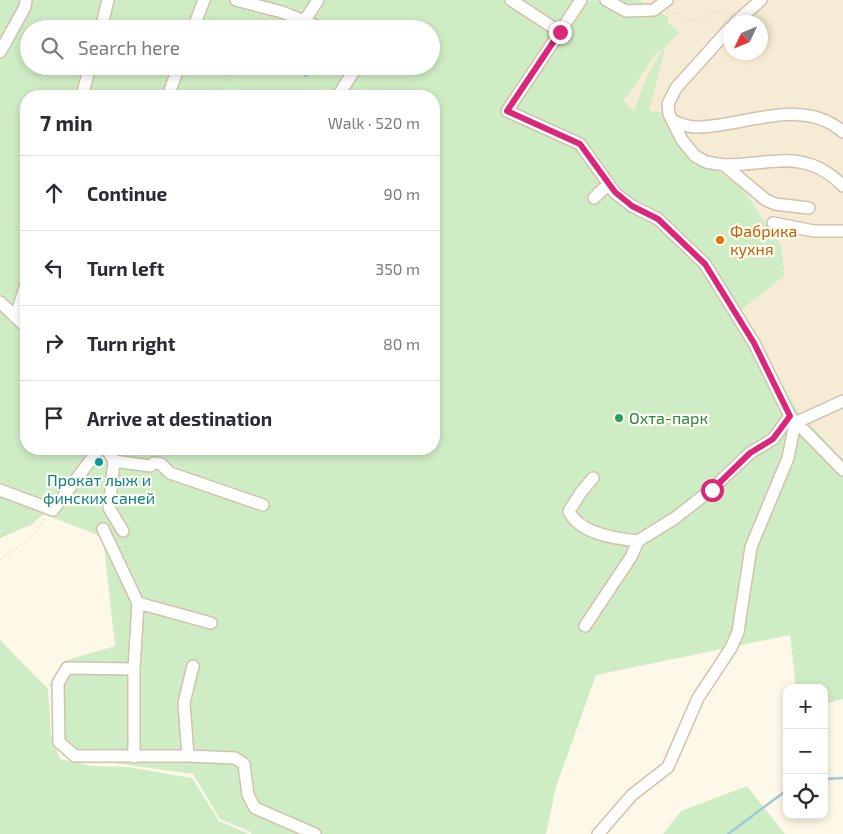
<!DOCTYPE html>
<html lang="en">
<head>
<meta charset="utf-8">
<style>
	:root { --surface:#fff; --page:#f2f2f3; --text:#2b2b33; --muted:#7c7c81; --line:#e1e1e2 }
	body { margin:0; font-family:"Exo 2",sans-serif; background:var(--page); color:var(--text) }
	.controls { position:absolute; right:15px; bottom:15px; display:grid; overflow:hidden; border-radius:10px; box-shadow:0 2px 8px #0003 }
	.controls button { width:45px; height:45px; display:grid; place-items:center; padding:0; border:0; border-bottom:1px solid var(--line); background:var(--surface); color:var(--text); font:25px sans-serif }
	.compass { position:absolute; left:723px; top:15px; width:45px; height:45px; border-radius:50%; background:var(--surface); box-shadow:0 2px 8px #0003; rotate:226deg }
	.stop { position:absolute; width:15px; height:15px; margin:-11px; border:4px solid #db2777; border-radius:50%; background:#fff }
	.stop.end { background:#db2777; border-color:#fff; box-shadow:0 1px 5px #0008 }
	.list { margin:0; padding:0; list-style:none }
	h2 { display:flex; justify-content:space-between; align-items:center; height:65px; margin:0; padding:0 20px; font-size:21px }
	h2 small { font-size:16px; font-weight:400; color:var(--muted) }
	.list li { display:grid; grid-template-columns:32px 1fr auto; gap:15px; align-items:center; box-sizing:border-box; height:75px; padding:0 20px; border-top:1px solid var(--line) }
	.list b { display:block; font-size:19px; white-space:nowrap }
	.list em { font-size:16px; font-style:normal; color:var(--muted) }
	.icon { flex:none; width:28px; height:28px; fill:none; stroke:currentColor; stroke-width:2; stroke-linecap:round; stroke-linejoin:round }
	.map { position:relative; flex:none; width:843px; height:834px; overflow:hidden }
	.search { position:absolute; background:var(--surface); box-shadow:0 2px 8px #0003; left:20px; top:20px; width:420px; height:55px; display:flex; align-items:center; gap:12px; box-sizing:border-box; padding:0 18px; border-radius:28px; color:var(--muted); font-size:19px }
	.panel { position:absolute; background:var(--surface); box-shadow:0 2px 8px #0003; left:20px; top:90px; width:420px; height:365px; border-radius:20px }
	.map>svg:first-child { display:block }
	.residential { fill:#f6ecd5; fill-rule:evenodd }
	.green { fill:#cfedc5; fill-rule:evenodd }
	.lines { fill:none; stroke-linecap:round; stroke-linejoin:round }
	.stream { stroke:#a0c9db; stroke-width:2.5 }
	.minor-casing { stroke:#d1c2ac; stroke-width:14 }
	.path { stroke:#dac0a0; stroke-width:1; stroke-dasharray:1 4; stroke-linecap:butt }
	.minor { stroke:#fff; stroke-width:11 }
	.path-bridge { stroke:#dac0a0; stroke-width:1; stroke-dasharray:1 4; stroke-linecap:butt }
	.route { stroke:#db2777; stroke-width:6 }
	.food-dot { fill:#e8710a; stroke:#fffbef; stroke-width:2 }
	.leisure-dot { fill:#2e9e5b; stroke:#fffbef; stroke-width:2 }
	.culture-dot { fill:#0f9aa8; stroke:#fffbef; stroke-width:2 }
	.labels { text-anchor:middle; stroke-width:4.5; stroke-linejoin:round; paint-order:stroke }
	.food-label { font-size:16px; fill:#c56008; stroke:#fffbef; text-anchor:start }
	.leisure-label { font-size:16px; fill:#27864d; stroke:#fffbef; text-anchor:start }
	.culture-label { font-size:16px; fill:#0d838f; stroke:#fffbef }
</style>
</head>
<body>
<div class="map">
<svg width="843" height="834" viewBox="0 0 843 834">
	<rect width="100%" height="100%" fill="#fef8e8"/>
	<path class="residential" d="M 639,0 L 843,0 L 843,458 L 798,411 L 740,310 L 785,275 L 781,246 L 748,197 L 695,165 L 684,150 L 664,112 L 632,111 L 624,102 L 655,55 L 680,32 L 668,23 L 668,17 ZM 730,22 L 760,22 L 760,52 L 730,52 Z"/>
	<path class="green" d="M 0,0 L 639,0 L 668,17 L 668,23 L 680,32 L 666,45 L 649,111 L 664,112 L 695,165 L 719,172 L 737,184 L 748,197 L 781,246 L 785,275 L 740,311 L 798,411 L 843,459 L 843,699 L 824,704 L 824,688 L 796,688 L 790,635 L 596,675 L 556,787 L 546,834 L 251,834 L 251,832 L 220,819 L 193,774 L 63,756 L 50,684 L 64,661 L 115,646 L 103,537 L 43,514 L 31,525 L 0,538 ZM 29,29 L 431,29 L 431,66 L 29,66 ZM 663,48 L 646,79 L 634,111 L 633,111 L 624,101 L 655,55 ZM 26,96 L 434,96 L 434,449 L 26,449 Z
		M 0,640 L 48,689 L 51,735 L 60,759 L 92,766 L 128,767 L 192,778 L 219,821 L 249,834 L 0,834 Z
		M 747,786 L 785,834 L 663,834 L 681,811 Z"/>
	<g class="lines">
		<path class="stream" d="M 294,66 L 303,74
			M 305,75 L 306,76
			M 824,779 L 843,778
			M 728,834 L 787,790"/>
		<defs>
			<path id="minor" d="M 236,0 L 282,12 L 324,29
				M 511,0 L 560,32 L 507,111 L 580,144 L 615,193 L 632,206 L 658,219 L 705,264 L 754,343 L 790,416 L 843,470
				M 606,0 L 626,11 L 654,10 L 667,0
				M 305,20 L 318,0
				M 736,22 L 761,0
				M 730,28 L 676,88 L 668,104 L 669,114 L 682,140 L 695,156 L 706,162 L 724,165 L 766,200 L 775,204 L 809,208
				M 101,29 L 108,0
				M 193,29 L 204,0
				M 560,32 L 581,0
				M 0,52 L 25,7 L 26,0
				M 82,96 L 90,66
				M 168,96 L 179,66
				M 338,96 L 357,66
				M 673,121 C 681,124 690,128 699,127 C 745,126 803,96 843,132
				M 724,165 C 771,165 805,147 843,186
				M 594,198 L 608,184
				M 773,223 L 814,231 L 843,231
				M 0,302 L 26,327
				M 16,316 L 26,284
				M 107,449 L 114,461 L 150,466 L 154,463 L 161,464 L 170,473 L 263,505
				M 114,461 L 109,508 L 123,531
				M 593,478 L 582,491 L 569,511 C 579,534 617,539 638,541 L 675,518 L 712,489 L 750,453 L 773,439 L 790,416
				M 0,490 L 53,510 L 99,449
				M 103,529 L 138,603 L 134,669 L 134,757
				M 138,603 L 211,623
				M 585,626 L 631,557 L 638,541
				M 134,669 L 67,668 L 58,683 L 59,742 L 75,756 L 188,756 L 235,758 L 244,764 L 248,795 L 255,808 L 315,834
				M 188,756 L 184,703 L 193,666
				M 598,834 L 632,795 L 668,767 L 698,698 L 731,648 L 738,632 L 751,547 L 788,458 L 795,423 L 843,401"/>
		</defs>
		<use href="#minor" class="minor-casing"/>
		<path class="path" d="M 215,2 L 230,8
			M 243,12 L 287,29
			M 667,13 L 677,13 L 688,21 L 721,11 L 731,13
			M 365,91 L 374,77
			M 205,96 L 250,66
			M 597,100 L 645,137 L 654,135 L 663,123
			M 0,122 L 26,125
			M 677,215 L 694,167
			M 0,216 L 11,218 L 26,226
			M 0,475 L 15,484
			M 61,515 L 93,525
			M 0,537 L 15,526 L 39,516
			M 125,541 L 126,552
			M 0,560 L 31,538 L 45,517"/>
		<use href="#minor" class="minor"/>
		<path class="path-bridge" d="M 42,515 L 52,514"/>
	</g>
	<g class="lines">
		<path class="route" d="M 560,32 L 507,111 L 580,144 L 615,192 L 632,206 L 658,219 L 705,264 L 754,343 L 790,416 L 773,439 L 750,453 L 712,490"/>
	</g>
	<circle class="food-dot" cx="720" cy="240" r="5"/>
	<circle class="leisure-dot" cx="619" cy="418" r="5"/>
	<circle class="culture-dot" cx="99" cy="462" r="5"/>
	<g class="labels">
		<g class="food-label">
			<text x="730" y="237">Фабрика<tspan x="730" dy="18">кухня</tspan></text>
		</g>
		<g class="leisure-label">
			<text x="629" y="424">Охта-парк</text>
		</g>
		<g class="culture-label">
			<text x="99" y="486">Прокат лыж и<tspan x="99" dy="18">финских саней</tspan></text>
		</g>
	</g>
</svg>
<div class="controls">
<button>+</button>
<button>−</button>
<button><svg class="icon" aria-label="locate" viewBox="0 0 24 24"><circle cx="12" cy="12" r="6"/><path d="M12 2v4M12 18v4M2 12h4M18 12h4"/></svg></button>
</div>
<svg class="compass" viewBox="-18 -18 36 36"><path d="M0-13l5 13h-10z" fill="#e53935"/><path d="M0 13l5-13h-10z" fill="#7c7c81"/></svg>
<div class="stop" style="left:712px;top:490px"></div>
<div class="stop end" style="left:560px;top:32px"></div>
<div class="search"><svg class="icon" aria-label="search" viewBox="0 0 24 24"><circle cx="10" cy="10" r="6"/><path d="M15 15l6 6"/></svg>Search here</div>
<section class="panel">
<h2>7 min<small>Walk · 520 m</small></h2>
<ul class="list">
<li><svg class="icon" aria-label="ahead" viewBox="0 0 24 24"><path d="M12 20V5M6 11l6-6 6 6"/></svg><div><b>Continue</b></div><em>90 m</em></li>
<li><svg class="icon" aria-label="left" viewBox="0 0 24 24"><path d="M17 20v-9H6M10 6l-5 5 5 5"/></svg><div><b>Turn left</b></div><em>350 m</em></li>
<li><svg class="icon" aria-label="right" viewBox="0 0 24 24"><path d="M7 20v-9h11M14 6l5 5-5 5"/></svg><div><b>Turn right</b></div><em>80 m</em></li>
<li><svg class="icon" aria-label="arrive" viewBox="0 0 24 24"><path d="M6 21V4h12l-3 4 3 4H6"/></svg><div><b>Arrive at destination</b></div></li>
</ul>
</section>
</div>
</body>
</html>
